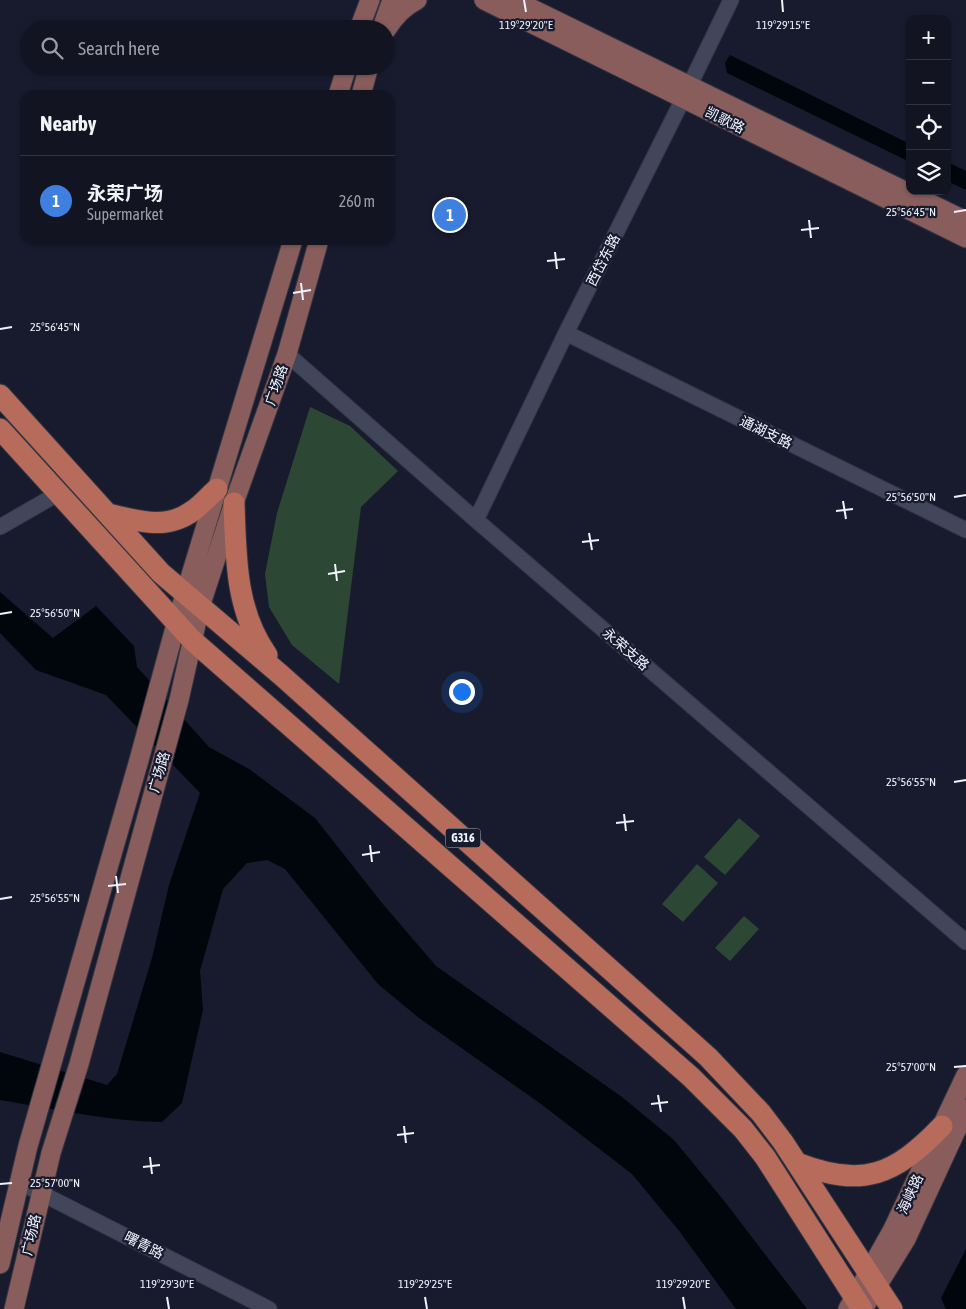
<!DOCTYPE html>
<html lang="en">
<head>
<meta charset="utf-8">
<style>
	:root { --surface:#121422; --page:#1f212f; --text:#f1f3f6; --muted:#9c9ea5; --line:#313340; --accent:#7c3aed }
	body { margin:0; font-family:"Asap Condensed","Noto Sans SC",sans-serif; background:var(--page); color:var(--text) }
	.controls { position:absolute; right:15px; top:15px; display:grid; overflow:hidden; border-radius:10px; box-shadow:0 1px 4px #0004 }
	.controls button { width:45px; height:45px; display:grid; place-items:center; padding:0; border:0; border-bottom:1px solid var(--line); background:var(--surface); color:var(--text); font:25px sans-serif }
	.you { position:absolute; left:461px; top:691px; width:18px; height:18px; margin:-12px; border:4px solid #fff; border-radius:50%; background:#1a73e8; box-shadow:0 0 0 8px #1a73e833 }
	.badge { display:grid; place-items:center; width:32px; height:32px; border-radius:50%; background:var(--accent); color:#fff; font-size:16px; font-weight:700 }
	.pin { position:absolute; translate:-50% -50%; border:2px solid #fff; box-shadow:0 1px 5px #0006 }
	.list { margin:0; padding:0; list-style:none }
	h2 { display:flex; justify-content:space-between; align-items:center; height:65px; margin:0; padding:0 20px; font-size:21px }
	h2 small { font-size:16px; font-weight:400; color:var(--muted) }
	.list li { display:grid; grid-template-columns:32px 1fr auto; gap:15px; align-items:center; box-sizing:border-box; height:90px; padding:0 20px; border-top:1px solid var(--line) }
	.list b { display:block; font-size:19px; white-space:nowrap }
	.list p { margin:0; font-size:16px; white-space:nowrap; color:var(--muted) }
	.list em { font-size:16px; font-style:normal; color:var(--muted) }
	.icon { flex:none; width:28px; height:28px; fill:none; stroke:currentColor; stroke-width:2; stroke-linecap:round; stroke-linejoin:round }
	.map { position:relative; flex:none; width:966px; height:1309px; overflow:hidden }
	.search { position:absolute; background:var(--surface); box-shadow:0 1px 4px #0004; left:20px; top:20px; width:375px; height:55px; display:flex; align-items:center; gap:12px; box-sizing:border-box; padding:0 18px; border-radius:28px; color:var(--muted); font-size:19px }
	.panel { position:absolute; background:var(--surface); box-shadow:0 1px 4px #0004; left:20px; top:90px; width:375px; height:155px; border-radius:15px }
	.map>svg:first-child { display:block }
	.green { fill:#2d4735 }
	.water { fill:#00060b }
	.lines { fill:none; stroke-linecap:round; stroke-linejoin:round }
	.minor-casing { stroke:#333543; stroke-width:17 }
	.major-casing { stroke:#333543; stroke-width:21 }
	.highway-casing { stroke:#333543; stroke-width:23 }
	.minor { stroke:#42465b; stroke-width:15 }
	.major { stroke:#885d5b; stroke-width:19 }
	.highway { stroke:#b76c5b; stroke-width:21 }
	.ticks { fill:none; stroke:#f0f3fd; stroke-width:2 }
	.labels { text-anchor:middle; stroke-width:4.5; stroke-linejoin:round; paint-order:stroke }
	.shield { fill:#181b2d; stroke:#afb2bf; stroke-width:1 }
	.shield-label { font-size:12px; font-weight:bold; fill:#f0f3fd }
	.street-label { font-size:14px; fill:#f0f3fd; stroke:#181b2d }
	.ticks-label { font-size:12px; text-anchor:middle; fill:#f0f3fd; stroke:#181b2d; stroke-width:4.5; stroke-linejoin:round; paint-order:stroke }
</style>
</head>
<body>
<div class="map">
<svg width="966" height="1309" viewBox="0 0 966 1309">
	<rect width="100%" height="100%" fill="#181b2d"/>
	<path class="green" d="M 310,407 L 350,426 L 398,471 L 361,507 L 339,684 L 292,645 L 269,607 L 265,574 L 277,513 Z
		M 739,818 L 760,836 L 725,875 L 704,857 Z
		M 697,864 L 718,883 L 683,922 L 662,904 Z
		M 744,916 L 759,929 L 730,961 L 715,948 Z"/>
	<path class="water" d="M 730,55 L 910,144 L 910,162 L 727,73 L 725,63 Z
		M 947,162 L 966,171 L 966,190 L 947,181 Z
		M 0,592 L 53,638 L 96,606 L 134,646 L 137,667 L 209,747 L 249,769 L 315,818 L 382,903 L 436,966 L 622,1097 L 674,1140 L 725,1202 L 807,1309 L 736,1309 L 680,1232 L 632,1174 L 541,1104 L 419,1018 L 378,984 L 285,869 L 267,860 L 247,863 L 223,889 L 200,971 L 203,1010 L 182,1103 L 162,1122 C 107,1121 54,1109 0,1100 L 0,1052 L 107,1085 L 117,1074 L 152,958 L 169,885 L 200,793 L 106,695 L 36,670 L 0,633 Z
		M 966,1249 L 966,1309 L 946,1309 L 941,1298 Z"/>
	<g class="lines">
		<defs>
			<path id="minor" d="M 566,333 L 966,530
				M 287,354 L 476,520 L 966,942
				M 476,520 L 566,333 L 683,99 L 731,0
				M 0,527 L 59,493
				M 19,1182 L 269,1309"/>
			<path id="major" d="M 484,0 L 966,238
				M 514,0 L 966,221
				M 382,28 L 392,0
				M 359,29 L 370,0
				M 386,30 C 394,17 403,7 417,0
				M 338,95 L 347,66
				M 361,95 L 369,66
				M 0,1264 L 28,1146 L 139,760 L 176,624 L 293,240
				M 14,1309 L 51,1153 L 79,1064 L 179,700 L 200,607 L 234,503 L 287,354 L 319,240
				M 848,1309 L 892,1231 L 966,1075
				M 863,1309 L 906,1239 L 966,1109"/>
			<path id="highway" d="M 0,395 L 161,573 L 281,675 L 708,1057 L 761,1113 L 783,1142 L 892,1309
				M 0,429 L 192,640 L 691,1077 L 743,1129 L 765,1157 L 862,1309
				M 234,503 C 236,556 235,610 267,655
				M 108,514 C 139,521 166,531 194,510 C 202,504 209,496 217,489
				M 797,1163 C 863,1189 895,1175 942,1126"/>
		</defs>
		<use href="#minor" class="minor-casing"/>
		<use href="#major" class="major-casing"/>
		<use href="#highway" class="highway-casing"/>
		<use href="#minor" class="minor"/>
		<use href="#major" class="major"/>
		<use href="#highway" class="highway"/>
	</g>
	<path class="ticks" d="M 524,0 L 526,12M 782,0 L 783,12M 954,212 L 966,210M 809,220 L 811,238M 801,230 L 819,228M 555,252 L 557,269M 547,261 L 565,259M 301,283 L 303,300M 293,293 L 311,290M 0,329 L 12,327M 954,497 L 966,495M 843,501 L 846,519M 836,511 L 853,509M 589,533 L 592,550M 582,542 L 599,540M 335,564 L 337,581M 328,574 L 345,571M 0,614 L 12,612M 954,782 L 966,780M 624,814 L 626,831M 616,823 L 634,821M 370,845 L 372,862M 362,855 L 380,852M 116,876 L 118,893M 108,886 L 126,884M 0,899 L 12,897M 954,1067 L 966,1066M 658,1095 L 661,1112M 651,1104 L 668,1102M 404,1126 L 406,1143M 397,1135 L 414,1133M 150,1157 L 152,1174M 143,1167 L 160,1165M 0,1184 L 12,1183M 167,1297 L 169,1309M 425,1297 L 427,1309M 683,1297 L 685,1309"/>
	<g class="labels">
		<rect class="shield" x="445.5" y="828.5" width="35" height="19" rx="4"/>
		<g class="shield-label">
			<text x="463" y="842">G316</text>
		</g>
		<g class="street-label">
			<text transform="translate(725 120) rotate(26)" y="5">凯歌路</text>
			<text transform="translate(603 260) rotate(-63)" y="5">西岱东路</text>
			<text transform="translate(276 385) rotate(-71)" y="5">广场路</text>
			<text transform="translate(766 432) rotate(26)" y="5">通湖支路</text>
			<text transform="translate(626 649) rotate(41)" y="5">永荣支路</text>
			<text transform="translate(159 772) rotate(-74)" y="5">广场路</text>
			<text transform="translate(910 1194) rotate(-65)" y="5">海峡路</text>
			<text transform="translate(31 1235) rotate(-77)" y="5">广场路</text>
			<text transform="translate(144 1245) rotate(27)" y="5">曙青路</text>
		</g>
	</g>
	<g class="ticks-label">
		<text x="526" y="29">119°29'20"E</text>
		<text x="783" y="29">119°29'15"E</text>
		<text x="911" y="216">25°56'45"N</text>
		<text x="55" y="331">25°56'45"N</text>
		<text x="911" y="501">25°56'50"N</text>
		<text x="55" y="617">25°56'50"N</text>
		<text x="911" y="786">25°56'55"N</text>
		<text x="55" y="902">25°56'55"N</text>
		<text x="911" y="1071">25°57'00"N</text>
		<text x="55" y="1187">25°57'00"N</text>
		<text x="167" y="1288">119°29'30"E</text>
		<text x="425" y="1288">119°29'25"E</text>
		<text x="683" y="1288">119°29'20"E</text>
	</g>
</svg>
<div class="controls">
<button>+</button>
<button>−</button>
<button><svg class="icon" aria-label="locate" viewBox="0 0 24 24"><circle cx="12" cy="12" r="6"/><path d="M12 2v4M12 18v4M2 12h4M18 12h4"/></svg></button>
<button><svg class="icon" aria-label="layers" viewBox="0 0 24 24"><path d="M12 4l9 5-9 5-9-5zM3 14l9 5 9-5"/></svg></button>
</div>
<div class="you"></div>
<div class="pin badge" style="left:450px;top:215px;background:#3f7fe0">1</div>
<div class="search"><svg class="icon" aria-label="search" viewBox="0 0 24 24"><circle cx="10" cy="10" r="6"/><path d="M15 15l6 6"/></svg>Search here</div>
<section class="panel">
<h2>Nearby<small></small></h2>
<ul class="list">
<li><span class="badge" style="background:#3f7fe0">1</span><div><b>永荣广场</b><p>Supermarket</p></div><em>260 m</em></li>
</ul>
</section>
</div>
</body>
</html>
